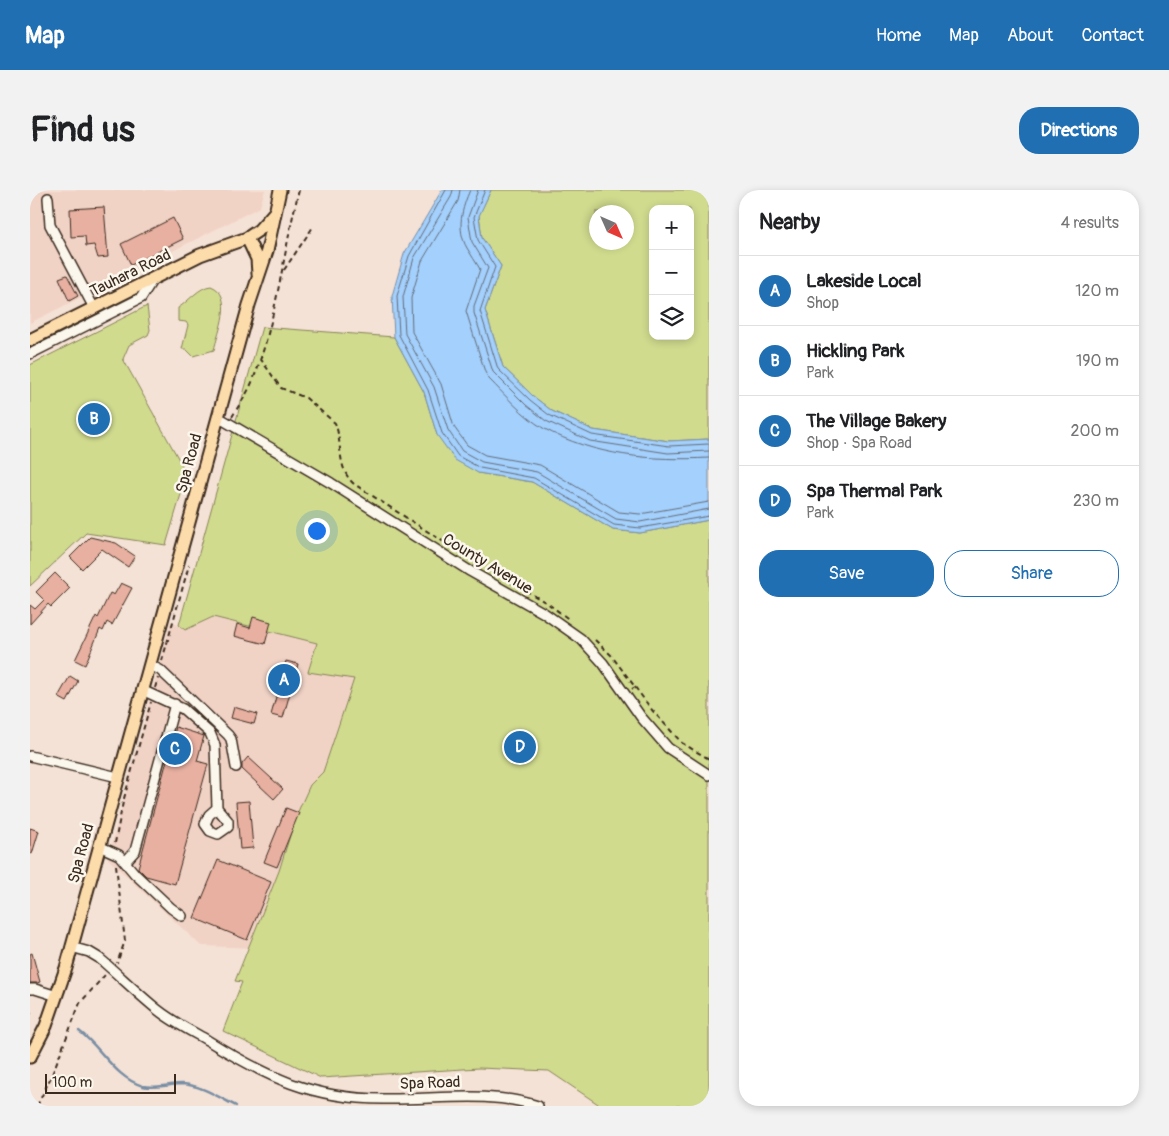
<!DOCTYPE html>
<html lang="en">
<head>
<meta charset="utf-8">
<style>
	:root { --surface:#fff; --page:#f2f2f2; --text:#202124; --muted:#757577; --line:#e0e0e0; --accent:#1f6fb2 }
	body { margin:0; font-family:Pangolin,sans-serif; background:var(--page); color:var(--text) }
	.controls { position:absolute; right:15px; top:15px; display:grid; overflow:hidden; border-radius:10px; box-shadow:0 2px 8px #0003 }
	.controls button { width:45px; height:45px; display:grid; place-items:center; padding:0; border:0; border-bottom:1px solid var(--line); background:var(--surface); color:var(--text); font:25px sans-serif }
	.compass { position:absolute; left:559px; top:15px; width:45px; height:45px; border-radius:50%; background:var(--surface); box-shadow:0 2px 8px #0003; rotate:135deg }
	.scale { position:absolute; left:15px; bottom:12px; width:131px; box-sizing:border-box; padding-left:5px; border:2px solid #3b2a1e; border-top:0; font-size:14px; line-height:18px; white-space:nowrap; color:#3b2a1e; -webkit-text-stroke:4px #fbf7ec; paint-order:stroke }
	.you { position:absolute; left:286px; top:340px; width:18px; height:18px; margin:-12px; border:4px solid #fff; border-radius:50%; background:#1a73e8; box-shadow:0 0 0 8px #1a73e833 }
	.badge { display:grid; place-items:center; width:32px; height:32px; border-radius:50%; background:var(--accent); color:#fff; font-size:16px; font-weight:700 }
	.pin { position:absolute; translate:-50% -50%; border:2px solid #fff; box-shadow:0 1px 5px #0006 }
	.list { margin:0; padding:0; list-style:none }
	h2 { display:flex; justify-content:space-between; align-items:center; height:65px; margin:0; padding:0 20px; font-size:21px }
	h2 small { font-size:16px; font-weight:400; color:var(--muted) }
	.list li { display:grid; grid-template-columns:32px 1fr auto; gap:15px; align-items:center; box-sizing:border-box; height:70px; padding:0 20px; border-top:1px solid var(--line) }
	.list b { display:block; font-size:19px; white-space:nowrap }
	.list p { margin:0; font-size:16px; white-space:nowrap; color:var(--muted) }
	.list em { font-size:16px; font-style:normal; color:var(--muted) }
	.actions { display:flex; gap:10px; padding:15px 20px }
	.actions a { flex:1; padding:11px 0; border:1px solid var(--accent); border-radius:20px; text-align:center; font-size:18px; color:var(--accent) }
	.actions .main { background:var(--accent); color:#fff }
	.icon { flex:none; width:28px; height:28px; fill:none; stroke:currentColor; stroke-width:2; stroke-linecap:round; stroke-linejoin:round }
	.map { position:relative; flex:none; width:679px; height:916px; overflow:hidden; border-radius:20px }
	header { display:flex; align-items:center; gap:30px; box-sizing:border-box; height:70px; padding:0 25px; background:var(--accent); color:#fff }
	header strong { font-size:24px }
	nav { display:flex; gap:28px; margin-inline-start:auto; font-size:18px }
	.intro { display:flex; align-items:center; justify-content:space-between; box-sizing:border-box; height:120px; padding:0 30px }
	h1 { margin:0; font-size:35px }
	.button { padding:12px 22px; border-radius:20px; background:var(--accent); color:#fff; font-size:18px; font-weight:700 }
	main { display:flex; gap:30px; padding:0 30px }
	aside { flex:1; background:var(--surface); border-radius:20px; box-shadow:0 2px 8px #0003 }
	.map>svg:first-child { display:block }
	.built { fill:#f1d3c6 }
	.green { fill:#d0db8e; stroke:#868256; fill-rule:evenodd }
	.water { fill:#a3d0fd; stroke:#798ea4 }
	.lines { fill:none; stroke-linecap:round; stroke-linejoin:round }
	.shore { stroke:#656c77; stroke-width:1 }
	.stream { stroke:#798ea4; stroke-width:2.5 }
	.building { fill:#e8b0a1; stroke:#3b2a1e }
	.minor-casing { stroke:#3b2a1e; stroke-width:12 }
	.major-casing { stroke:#3b2a1e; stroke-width:15 }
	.path { stroke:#3b2a1e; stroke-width:2; stroke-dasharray:5 4; stroke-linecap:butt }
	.minor { stroke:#fbf7ec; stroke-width:9 }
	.major { stroke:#fddcac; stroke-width:11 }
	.labels { text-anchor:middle; stroke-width:5; stroke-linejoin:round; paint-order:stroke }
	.street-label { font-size:16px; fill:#3b2a1e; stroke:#fbf7ec }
</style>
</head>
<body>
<header>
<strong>Map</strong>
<nav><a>Home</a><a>Map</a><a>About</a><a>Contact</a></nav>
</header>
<div class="intro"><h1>Find us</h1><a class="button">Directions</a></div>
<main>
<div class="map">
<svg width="679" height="916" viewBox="0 0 679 916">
	<rect width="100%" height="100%" fill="#f5e2d6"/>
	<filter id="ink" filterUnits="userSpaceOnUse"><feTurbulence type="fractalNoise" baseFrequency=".02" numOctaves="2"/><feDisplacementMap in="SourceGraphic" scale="10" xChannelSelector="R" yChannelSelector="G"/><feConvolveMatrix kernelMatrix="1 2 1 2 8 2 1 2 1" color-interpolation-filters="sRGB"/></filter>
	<g filter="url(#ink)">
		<path class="built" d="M 0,0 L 235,0 L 230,17 L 0,133 Z
			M 183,427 L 288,453 L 324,489 L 279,625 L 225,758 L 171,756 L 78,669 L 141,431 L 155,440 Z"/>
		<path class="green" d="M 461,0 L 679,0 L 679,249 L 639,251 L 563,240 L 522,221 L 503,206 L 473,177 L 455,120 L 471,76 L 452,48 L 449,25 ZM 623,19 L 660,19 L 660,146 L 623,146 ZM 566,22 L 596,22 L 596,52 L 566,52 Z
			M 181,96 C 205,105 188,142 184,160 L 163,166 L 156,159 L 152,159 L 158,135 L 156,132 L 148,131 L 148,118 C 159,111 169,97 181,96 Z
			M 117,116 L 120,140 L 118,145 L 99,155 L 93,169 L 157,284 L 136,355 L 56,343 L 0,396 L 0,175 Z
			M 232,137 L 364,147 L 394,202 L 407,245 L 448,283 L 502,292 L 583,340 L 610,343 L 679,330 L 679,916 L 571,916 L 519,881 L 449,878 L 291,888 L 193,841 L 212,792 L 205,791 L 249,681 L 266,626 L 280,595 L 293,582 L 324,489 L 278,482 L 287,453 L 183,427 L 155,440 L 149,435 Z"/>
		<path class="water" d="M 412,0 L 461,0 L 449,26 L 452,48 L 471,76 L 455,120 L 473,177 L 503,206 L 522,221 L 563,240 L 639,251 L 679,249 L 679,330 L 610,343 L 583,340 L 502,292 L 448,283 L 425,270 L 407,245 L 394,202 L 364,147 L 362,106 L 374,64 Z"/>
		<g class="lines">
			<path class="shore" d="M 416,0 L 379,66 L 367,106 L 369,145 L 398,200 L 412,243 L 428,266 L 450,278 L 504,288 L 584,335 L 610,338 L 679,326
				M 423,0 L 421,7 L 384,68 L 373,107 L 375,144 L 404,197 L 418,240 L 432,261 L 452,272 L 507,282 L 586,329 L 610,332 L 679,319
				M 430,0 L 428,11 L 392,71 L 381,108 L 382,142 L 411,194 L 424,237 L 437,255 L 455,265 L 510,275 L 589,322 L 610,324 L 679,312
				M 440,0 C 432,18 426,39 437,58 C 441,65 446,72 450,79 L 436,121 L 455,182 L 459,189 C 476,206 493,226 513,238 C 564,266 622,271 679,268
				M 448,0 L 438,27 L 442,52 L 458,78 L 444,116 L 444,123 L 463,182 L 496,215 L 516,231 L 560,251 L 638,263 L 679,261
				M 455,0 L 444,27 L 448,50 L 465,77 L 450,121 L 468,179 L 500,210 L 519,225 L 562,245 L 639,256 L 679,254"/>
			<path class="stream" d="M 0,823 L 1,823
				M 49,841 C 71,857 85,888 113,896 C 125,899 140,894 152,894 C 171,895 190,908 206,916"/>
		</g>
		<path class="building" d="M 74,17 L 78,67 L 68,68 L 64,55 L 56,56 L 55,46 L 41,47 L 40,19 Z
			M 143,28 L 153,49 L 101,75 L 91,54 Z
			M 37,85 L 48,106 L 39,111 L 29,88 Z
			M 60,347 L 86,353 L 105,366 L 98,377 L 72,359 L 52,379 L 40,367 Z
			M 25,383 L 40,398 L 21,417 L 18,414 L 0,434 L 0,415 L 5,419 L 14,410 L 6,402 Z
			M 91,393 L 102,398 L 82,435 L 77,432 L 73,441 L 70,439 L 55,475 L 45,470 L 66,426 L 68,428 L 80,403 L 84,405 Z
			M 223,427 L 241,432 L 235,454 L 204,446 L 207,434 L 220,438 Z
			M 256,471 L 268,474 L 253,528 L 241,525 Z
			M 40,486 L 48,491 L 37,512 L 28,507 Z
			M 204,517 L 227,524 L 224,534 L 201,528 Z
			M 146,537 L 174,546 L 167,571 L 178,574 L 145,694 L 116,686 L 108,678 Z
			M 218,567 L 253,599 L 244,609 L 212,579 L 212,574 Z
			M 219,611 L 223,658 L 210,659 L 206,612 Z
			M 256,618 L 269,623 L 247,677 L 234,672 Z
			M 0,638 L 9,641 L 2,664 L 0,663 Z
			M 188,670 L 241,692 L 217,750 L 164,728 Z
			M 2,763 L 10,792 L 7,793 L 0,793 L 0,764 Z"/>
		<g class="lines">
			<defs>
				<path id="minor" d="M 18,8 L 20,35 L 64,118
					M 0,164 L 111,108 L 123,89
					M 187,229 L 193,230 L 301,293 L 438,380 L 514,423 L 551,449 L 573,473 L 611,527 L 638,558 L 679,585
					M 120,475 L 130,480 L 198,545 L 201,549 L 206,577
					M 112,500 L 153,519 L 180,543 L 185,555 L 187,618 L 198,631 L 198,637 L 188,644 L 180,641 L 175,634 L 179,625 L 187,618
					M 0,566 L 88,587
					M 69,656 L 89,665 L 105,684 L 141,718 L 152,726
					M 95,672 L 105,661 L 145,514
					M 41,757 L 59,762 L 69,768 C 89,785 108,804 128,820 C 143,832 161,841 177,850 C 237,887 282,909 353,909 C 405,910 458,900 508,916
					M 0,799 L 5,799 L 27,806"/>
				<path id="major" d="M 217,48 L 227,69 L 228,84
					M 0,150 L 170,65 L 217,48 L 229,40 L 244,23
					M 0,867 L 16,836 L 36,778 L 219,115 L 237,61 L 250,0"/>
			</defs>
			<use href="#minor" class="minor-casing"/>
			<use href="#major" class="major-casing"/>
			<path class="path" d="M 254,80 L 283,37
				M 230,168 L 251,198 L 276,208 L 305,233 C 313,253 306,278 324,294 L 445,372 L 517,413 L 540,430
				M 202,227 C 209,215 218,203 223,190 C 247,129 253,63 269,0
				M 565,450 L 581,465 L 605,497 L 602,499
				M 132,471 L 159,375
				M 605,497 L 622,520 L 652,553 L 679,569
				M 125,498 L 128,488
				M 85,653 L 93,612 L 121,512
				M 86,675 L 95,751 L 87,773
				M 7,916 L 21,887 L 50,813 L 75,785"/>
			<use href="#minor" class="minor"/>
			<use href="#major" class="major"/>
		</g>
	</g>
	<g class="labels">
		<g class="street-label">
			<text transform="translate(100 82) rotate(-26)" y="6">Tauhara Road</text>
			<text transform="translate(158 273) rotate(-75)" y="6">Spa Road</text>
			<text transform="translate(458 373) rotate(31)" y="6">County Avenue</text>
			<text transform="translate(50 663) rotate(-75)" y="6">Spa Road</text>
			<text transform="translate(400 892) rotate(-2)" y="6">Spa Road</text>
		</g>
	</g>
</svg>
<div class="controls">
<button>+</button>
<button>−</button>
<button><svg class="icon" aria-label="layers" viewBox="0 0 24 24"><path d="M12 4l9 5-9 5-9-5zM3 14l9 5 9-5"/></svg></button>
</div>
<svg class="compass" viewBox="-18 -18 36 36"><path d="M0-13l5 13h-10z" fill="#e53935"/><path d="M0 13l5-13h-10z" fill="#757577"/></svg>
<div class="scale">100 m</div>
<div class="you"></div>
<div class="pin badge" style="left:254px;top:490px">A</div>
<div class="pin badge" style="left:64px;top:229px">B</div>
<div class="pin badge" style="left:145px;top:559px">C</div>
<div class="pin badge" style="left:490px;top:557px">D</div>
</div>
<aside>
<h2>Nearby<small>4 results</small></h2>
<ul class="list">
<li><span class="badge">A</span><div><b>Lakeside Local</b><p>Shop</p></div><em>120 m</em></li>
<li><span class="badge">B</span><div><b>Hickling Park</b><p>Park</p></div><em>190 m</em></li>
<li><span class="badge">C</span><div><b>The Village Bakery</b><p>Shop · Spa Road</p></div><em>200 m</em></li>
<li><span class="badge">D</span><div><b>Spa Thermal Park</b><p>Park</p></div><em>230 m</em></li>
</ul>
<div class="actions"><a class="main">Save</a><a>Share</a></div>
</aside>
</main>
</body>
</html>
